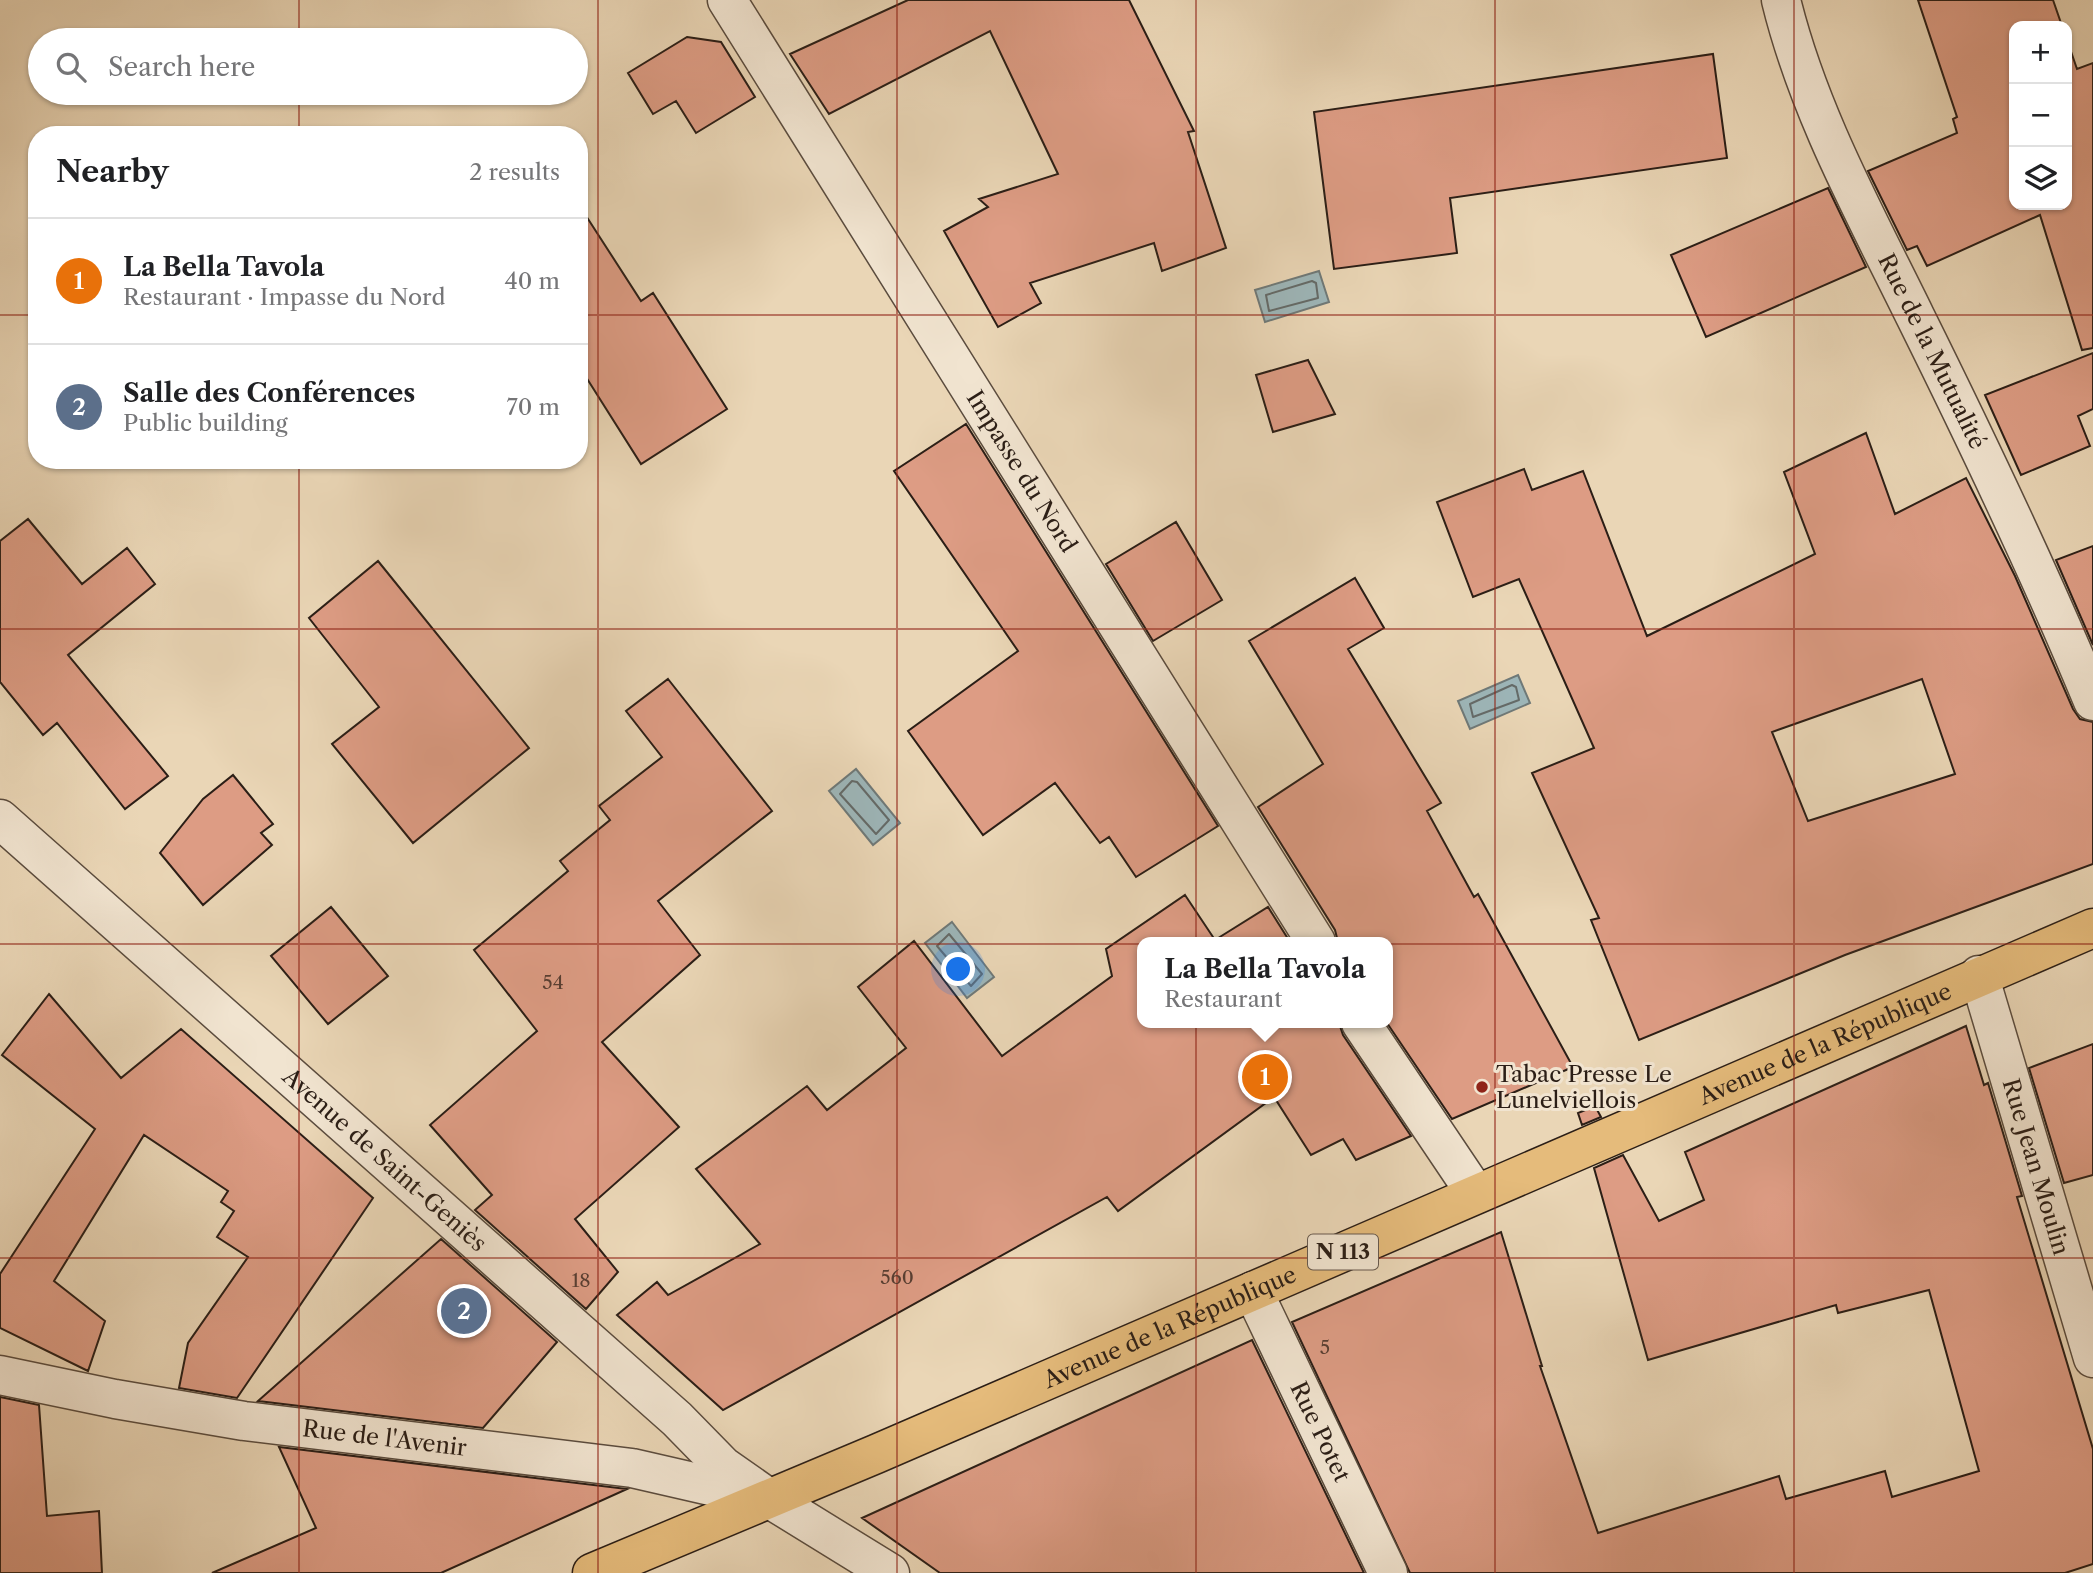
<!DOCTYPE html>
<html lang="en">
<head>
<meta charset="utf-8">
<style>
	:root { --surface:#fff; --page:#f6f6f6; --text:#202124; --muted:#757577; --line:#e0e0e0; --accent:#0f766e }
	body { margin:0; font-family:"Libre Caslon Text",serif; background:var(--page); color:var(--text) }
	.controls { position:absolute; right:21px; top:21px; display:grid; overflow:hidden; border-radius:14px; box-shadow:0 2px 5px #0004 }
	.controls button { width:63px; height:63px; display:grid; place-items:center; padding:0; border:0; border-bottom:2px solid var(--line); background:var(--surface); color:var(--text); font:35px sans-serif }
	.you { position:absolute; left:959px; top:970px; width:24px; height:24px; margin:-18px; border:5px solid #fff; border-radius:50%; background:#1a73e8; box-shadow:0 0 0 10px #1a73e833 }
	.badge { display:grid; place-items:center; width:46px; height:46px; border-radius:50%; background:var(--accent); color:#fff; font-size:23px; font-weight:700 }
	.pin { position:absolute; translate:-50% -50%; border:4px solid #fff; box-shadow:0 2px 7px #0006 }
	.popup { position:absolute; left:1137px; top:937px; width:256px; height:91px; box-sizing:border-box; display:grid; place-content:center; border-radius:14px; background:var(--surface); filter:drop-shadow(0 2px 5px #0005); font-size:23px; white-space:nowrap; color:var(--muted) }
	.popup b { font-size:26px; color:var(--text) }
	.popup::after { content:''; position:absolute; left:50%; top:100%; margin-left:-14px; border:14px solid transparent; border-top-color:var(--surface) }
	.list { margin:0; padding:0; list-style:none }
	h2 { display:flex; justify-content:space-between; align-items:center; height:91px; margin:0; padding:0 28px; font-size:30px }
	h2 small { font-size:23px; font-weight:400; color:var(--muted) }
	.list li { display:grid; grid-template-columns:46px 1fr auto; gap:21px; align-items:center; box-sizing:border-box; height:126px; padding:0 28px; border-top:2px solid var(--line) }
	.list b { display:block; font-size:26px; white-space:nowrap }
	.list p { margin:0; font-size:23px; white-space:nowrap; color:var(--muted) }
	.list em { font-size:23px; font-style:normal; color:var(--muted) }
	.icon { flex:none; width:38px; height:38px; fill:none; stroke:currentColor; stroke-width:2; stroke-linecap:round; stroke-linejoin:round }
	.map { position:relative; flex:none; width:2093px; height:1573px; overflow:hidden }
	.search { position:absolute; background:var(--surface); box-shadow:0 2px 5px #0004; left:28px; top:28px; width:560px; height:77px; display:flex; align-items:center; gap:18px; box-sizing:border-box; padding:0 24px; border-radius:38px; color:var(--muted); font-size:26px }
	.panel { position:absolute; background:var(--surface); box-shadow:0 2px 5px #0004; left:28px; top:126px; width:560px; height:343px; border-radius:28px }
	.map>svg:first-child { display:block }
	.water { fill:#9db6b9; stroke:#6f7978; stroke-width:2 }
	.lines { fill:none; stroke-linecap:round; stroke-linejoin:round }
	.shore { stroke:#646a68; stroke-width:2 }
	.building { fill:#dd9c84; stroke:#2b1e16; stroke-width:2; fill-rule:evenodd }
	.minor-casing { stroke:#5b4c3e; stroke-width:41 }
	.major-casing { stroke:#2b1e16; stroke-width:41 }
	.minor { stroke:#f1e4d0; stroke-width:38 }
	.major { stroke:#e5bb7b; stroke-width:38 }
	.grid { fill:none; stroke:#8f2418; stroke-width:2; stroke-opacity:0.55 }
	.poi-dot { fill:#8f2418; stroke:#f1e4d0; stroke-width:2.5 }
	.labels { text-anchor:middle; stroke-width:6; stroke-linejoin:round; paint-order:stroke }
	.number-label { font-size:19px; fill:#583e32 }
	.shield { fill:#f1e4d0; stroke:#66594e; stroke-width:2 }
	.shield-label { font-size:21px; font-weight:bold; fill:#2b1e16 }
	.street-label { font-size:23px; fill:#2b1e16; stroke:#f1e4d0 }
	.poi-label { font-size:23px; fill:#2b1e16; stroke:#f1e4d0; text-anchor:start }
</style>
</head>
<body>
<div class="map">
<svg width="2093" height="1573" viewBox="0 0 2093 1573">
	<rect width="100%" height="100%" fill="#ead6b6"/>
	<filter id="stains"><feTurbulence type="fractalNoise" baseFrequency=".00286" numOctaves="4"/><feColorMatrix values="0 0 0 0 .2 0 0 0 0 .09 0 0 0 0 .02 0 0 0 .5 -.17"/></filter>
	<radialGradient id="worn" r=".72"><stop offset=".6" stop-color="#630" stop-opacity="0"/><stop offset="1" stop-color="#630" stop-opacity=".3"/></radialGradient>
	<path class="water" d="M 1319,271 L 1329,302 L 1265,322 L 1255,290 Z
		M 1518,675 L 1530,703 L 1470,729 L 1458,701 Z
		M 856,769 L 900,823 L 873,845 L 829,791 Z
		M 952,922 L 994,977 L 967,998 L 925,943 Z"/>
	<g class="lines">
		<path class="shore" d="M 1312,281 L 1316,283 L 1318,298 L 1269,311 L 1266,295 Z
			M 1512,685 L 1516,687 L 1519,700 L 1473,717 L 1470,704 Z
			M 852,781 L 857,782 L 889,820 L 876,834 L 840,794 Z
			M 949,934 L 982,974 L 971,986 L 937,946 Z"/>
	</g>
	<path class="building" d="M 908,0 L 1129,0 L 1194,131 L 1188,132 L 1226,248 L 1162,271 L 1154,243 L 1030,283 L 1041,303 L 998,327 L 944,231 L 988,207 L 979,199 L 1058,174 L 990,31 L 829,114 L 790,54 Z
		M 1918,0 L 2053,0 L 2062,26 L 2014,26 L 2014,205 L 2067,205 L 2067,40 L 2077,69 L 2093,63 L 2093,348 L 2082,350 L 2040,215 L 1927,266 L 1917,246 L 1907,250 L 1868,171 L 1957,133 L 1953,119 L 1957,117 Z
		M 687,37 L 721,42 L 755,97 L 696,133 L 676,101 L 653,114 L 628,73 Z
		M 1713,54 L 1727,158 L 1450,198 L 1457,253 L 1334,269 L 1314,112 Z
		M 1828,188 L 1866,267 L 1706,337 L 1671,255 Z
		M 579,205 L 641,301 L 653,293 L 727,409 L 641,464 L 579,366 Z
		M 2093,353 L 2093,409 L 2078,416 L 2090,446 L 2021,475 L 1985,395 Z
		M 1308,360 L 1335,414 L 1273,432 L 1256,375 Z
		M 966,424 L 1218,826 L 1136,877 L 1109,837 L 1100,843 L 1055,783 L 983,835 L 908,731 L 1018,651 L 894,471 Z
		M 1866,433 L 1895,514 L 1966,478 L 2015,576 L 2073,709 L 2080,719 L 2093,722 L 2093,864 L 1845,955 L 1639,1040 L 1591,920 L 1599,918 L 1532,773 L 1594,748 L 1519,579 L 1473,597 L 1437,502 L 1524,469 L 1532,490 L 1583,471 L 1647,636 L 1815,554 L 1784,472 ZM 1922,679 L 1955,774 L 1808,821 L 1772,732 Z
		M 28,519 L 82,584 L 127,548 L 155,584 L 68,655 L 168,776 L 125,809 L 57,723 L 43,735 L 0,682 L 0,541 Z
		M 1176,522 L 1222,600 L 1153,641 L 1106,564 Z
		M 2093,546 L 2093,645 L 2056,560 Z
		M 378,561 L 529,748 L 413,843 L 332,744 L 379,707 L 309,618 Z
		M 1355,578 L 1384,628 L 1348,649 L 1441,803 L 1427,811 L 1474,897 L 1478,894 L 1573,1067 L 1452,1119 L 1387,1023 L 1388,942 L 1338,942 L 1335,930 L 1258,807 L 1323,764 L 1249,641 Z
		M 668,679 L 772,811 L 658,901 L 700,955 L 602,1042 L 679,1127 L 575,1219 L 618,1272 L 586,1309 L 475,1210 L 492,1195 L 430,1125 L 537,1031 L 474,950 L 568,871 L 560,861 L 610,820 L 599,806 L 662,757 L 626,711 Z
		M 233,775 L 273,824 L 261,833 L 272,845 L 203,905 L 160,853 L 203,799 Z
		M 1185,895 L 1215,940 L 1268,907 L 1290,942 L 1143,942 L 1143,1023 L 1339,1023 L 1343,1035 L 1411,1136 L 1356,1160 L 1343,1139 L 1311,1155 L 1274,1097 L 1118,1211 L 1107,1197 L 723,1410 L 617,1315 L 657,1282 L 668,1295 L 760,1244 L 696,1169 L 807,1086 L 827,1110 L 906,1048 L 858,987 L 914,941 L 1002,1056 L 1112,976 L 1106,949 Z
		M 331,907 L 388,976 L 328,1024 L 271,956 Z
		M 49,994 L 121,1078 L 181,1029 L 373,1198 L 237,1398 L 179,1388 L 188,1343 L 248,1257 L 217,1237 L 234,1211 L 221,1202 L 228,1191 L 144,1135 L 54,1281 L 105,1321 L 88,1371 L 0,1328 L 0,1274 L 95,1129 L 2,1055 Z
		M 1966,1026 L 1984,1085 L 1988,1083 L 2022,1196 L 2017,1197 L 2093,1449 L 2093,1564 L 2065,1573 L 1410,1573 L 1292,1322 L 1501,1232 L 1542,1366 L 1540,1366 L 1598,1533 L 1779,1476 L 1786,1499 L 1885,1471 L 1892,1497 L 1979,1471 L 1929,1290 L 1838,1313 L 1836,1305 L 1648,1360 L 1594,1168 L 1623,1155 L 1659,1221 L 1704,1200 L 1685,1152 Z
		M 2093,1044 L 2093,1175 L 2064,1183 L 2029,1068 Z
		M 1595,1106 L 1601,1117 L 1582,1125 L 1578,1113 Z
		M 441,1239 L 557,1342 L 483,1428 L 258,1401 Z
		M 1252,1340 L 1364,1573 L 940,1573 L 862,1518 Z
		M 0,1397 L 39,1405 L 47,1516 L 99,1511 L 102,1573 L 0,1573 Z
		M 279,1447 L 627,1489 L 441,1573 L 212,1573 L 316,1528 Z"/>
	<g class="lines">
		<defs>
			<g id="minor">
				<path id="s1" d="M 727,0 L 1316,942"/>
				<path id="s2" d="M 1781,0 C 1808,111 1865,214 1915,316 C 1978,443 2039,570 2093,701"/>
				<path id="s3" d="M 0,819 L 677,1419 L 723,1466 L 770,1499 L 890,1573"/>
				<path id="s4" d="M 1979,975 L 2093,1358"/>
				<path d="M 1361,1023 L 1476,1194"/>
				<path id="s5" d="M 1253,1291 L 1388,1573"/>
				<path id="s6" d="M 0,1375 L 115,1399 L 244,1421 L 632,1468 L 754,1496"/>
			</g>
			<g id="major">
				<path id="s7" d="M 592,1573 L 876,1454 L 2093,928"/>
			</g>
		</defs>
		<use href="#minor" class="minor-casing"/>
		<use href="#major" class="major-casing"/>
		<use href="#minor" class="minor"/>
		<use href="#major" class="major"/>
	</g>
	<path class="grid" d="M 299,0 L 299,40M 598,0 L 598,1573M 897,0 L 897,1573M 1196,0 L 1196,1573M 1495,0 L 1495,1573M 1794,0 L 1794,1573M 299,93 L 299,135M 0,315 L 37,315M 579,315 L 2093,315M 299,460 L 299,1573M 0,629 L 2093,629M 0,944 L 2093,944M 0,1258 L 2093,1258"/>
	<circle class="poi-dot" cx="1482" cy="1087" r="7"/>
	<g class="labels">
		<g class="number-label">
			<text x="553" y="989">54</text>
			<text x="897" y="1284">560</text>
			<text x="581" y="1287">18</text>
			<text x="1325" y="1354">5</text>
		</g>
		<rect class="shield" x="1308" y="1234.5" width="70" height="35" rx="5"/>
		<g class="shield-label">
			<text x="1343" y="1259">N 113</text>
		</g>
		<g class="street-label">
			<text dy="8" stroke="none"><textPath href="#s2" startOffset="383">Rue de la Mutualité</textPath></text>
			<text dy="8" stroke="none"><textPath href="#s1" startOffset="556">Impasse du Nord</textPath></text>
			<text dy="8" stroke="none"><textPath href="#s7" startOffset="1342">Avenue de la République</textPath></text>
			<text dy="8" stroke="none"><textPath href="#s3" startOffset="514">Avenue de Saint-Geniès</textPath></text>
			<text dy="8" stroke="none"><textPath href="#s4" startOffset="200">Rue Jean Moulin</textPath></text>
			<text dy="8" stroke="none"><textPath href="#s7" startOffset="628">Avenue de la République</textPath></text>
			<text dy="8" stroke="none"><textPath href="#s5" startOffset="156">Rue Potet</textPath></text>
			<text dy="8" stroke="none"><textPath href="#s6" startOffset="390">Rue de l'Avenir</textPath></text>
		</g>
		<g class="poi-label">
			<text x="1496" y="1082">Tabac Presse Le<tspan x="1496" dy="26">Lunelviellois</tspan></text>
		</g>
	</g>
	<rect width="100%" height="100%" filter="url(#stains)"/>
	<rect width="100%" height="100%" fill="url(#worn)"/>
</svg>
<div class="controls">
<button>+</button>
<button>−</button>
<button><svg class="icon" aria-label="layers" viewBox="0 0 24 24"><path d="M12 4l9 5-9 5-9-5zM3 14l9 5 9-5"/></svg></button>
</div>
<div class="you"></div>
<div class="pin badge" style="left:1265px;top:1077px;background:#e8710a">1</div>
<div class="popup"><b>La Bella Tavola</b>Restaurant</div>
<div class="pin badge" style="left:464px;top:1311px;background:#5c6f8a">2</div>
<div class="search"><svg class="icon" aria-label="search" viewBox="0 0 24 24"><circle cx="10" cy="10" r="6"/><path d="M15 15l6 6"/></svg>Search here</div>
<section class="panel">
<h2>Nearby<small>2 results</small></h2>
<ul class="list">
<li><span class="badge" style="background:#e8710a">1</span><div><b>La Bella Tavola</b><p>Restaurant · Impasse du Nord</p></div><em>40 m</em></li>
<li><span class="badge" style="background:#5c6f8a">2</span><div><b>Salle des Conférences</b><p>Public building</p></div><em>70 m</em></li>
</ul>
</section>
</div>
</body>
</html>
